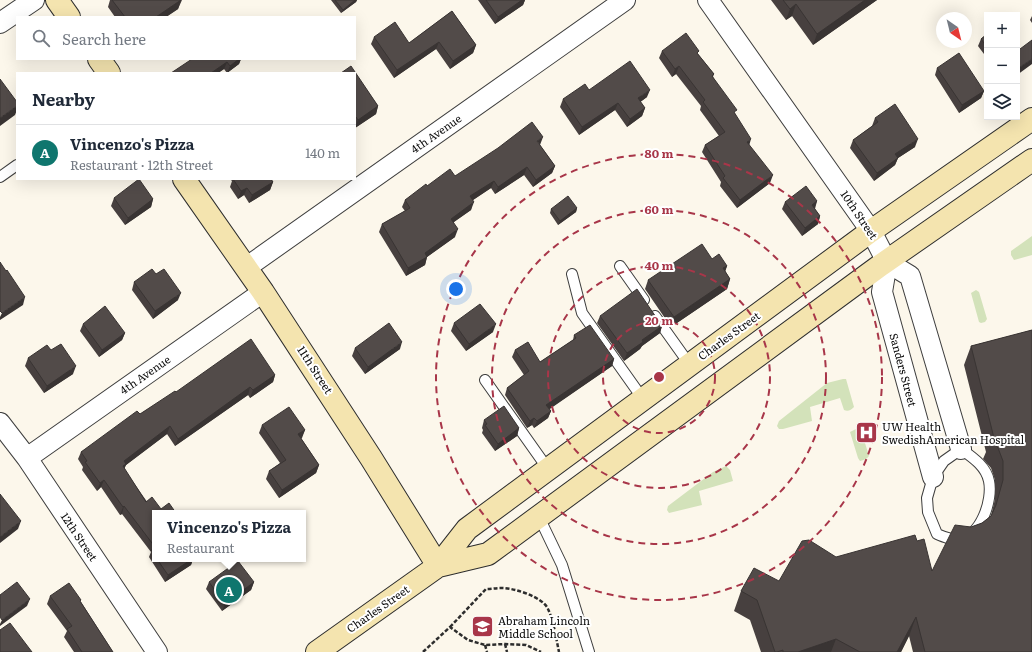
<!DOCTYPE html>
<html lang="en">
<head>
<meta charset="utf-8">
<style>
	:root { --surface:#fff; --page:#f2f2f3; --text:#1f2937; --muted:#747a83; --line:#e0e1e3; --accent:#0f766e }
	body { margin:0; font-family:Literata,serif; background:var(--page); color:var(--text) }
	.controls { position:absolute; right:12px; top:12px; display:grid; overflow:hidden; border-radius:0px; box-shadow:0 4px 16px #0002 }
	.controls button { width:36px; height:36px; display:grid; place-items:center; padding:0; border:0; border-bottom:1px solid var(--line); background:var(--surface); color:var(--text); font:20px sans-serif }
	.compass { position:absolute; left:936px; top:12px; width:36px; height:36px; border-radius:50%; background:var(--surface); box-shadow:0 4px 16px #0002; rotate:145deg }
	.you { position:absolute; left:456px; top:289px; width:14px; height:14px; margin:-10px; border:3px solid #fff; border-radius:50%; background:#1a73e8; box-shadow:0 0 0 6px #1a73e833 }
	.badge { display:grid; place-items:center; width:26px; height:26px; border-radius:50%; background:var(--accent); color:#fff; font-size:13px; font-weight:700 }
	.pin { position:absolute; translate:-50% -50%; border:2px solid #fff; box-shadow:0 1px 4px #0006 }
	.popup { position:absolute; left:152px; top:510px; width:154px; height:52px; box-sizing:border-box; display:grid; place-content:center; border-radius:0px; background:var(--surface); filter:drop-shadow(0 1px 3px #0005); font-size:13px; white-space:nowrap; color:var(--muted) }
	.popup b { font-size:15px; color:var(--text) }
	.popup::after { content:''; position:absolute; left:50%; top:100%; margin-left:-8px; border:8px solid transparent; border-top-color:var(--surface) }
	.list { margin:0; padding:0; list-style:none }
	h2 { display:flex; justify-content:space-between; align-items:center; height:52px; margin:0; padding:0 16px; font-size:17px }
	h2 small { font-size:13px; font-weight:400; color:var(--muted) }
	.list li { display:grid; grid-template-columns:26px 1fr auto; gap:12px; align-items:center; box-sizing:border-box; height:56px; padding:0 16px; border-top:1px solid var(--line) }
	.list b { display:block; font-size:15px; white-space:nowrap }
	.list p { margin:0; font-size:13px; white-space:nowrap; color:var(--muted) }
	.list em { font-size:13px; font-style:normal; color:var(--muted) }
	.icon { flex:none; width:22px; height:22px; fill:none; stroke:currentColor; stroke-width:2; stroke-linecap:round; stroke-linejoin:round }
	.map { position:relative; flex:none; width:1032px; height:652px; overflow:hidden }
	.search { position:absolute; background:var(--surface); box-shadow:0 4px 16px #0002; left:16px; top:16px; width:340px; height:44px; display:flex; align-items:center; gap:10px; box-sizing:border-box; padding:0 14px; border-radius:0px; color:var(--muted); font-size:15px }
	.panel { position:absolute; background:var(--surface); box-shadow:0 4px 16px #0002; left:16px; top:72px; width:340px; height:108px; border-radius:0px }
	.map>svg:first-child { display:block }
	.green { fill:#d3e2ba }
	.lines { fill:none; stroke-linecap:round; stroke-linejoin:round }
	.service-casing { stroke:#3e3e3e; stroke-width:12 }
	.minor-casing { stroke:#3e3e3e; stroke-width:22 }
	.secondary-casing { stroke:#2d2d2d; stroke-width:24 }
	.path { stroke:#2d2d2d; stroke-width:2.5; stroke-dasharray:4 2; stroke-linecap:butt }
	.service { stroke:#fff; stroke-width:10 }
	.minor { stroke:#fff; stroke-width:20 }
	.secondary { stroke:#f4e4af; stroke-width:22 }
	.wall { fill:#47403f }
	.shaded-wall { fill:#393433 }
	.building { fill:#524b49; stroke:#393433 }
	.ring { fill:none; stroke:#a83649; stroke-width:2; stroke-dasharray:7 5 }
	.labels { text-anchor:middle; stroke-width:4; stroke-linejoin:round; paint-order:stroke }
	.street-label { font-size:11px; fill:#0b0b0b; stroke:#fff }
	.poi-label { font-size:11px; fill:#0b0b0b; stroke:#fff; text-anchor:start }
	.centre { fill:#a83649; stroke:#fff; stroke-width:2 }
	.ring-label { font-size:12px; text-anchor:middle; font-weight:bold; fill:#a83649; stroke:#fff; stroke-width:4; stroke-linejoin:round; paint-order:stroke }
</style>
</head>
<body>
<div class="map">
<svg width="1032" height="652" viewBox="0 0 1032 652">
	<rect width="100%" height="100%" fill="#fcf7eb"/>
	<path class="green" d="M 1032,236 L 1032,255 L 1014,260 L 1011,255 L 1011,251 Z
		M 976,290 L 979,292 L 987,319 L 985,322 L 981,323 L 979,322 L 971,293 Z
		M 843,379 L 846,379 L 854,407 C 851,410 848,412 844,410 L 840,398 L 810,407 L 812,421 L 783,429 L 779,429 L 777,426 L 779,421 L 827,383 Z
		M 858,428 L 861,430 L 869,456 C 867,459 864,460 860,461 L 858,458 L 850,432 Z
		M 726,466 L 730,470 L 733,481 L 699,491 L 702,505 L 669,513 L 667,510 L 668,506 L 713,472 Z"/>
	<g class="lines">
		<defs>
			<path id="service" d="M 0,177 L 17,165
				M 620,266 L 644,300
				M 572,274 L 582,313 L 643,399
				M 655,316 L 690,365
				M 485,380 L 548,469
				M 961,449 C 972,457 986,466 989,481 C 993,500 981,537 958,539 C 951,540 944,537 937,534 L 928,512 L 927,498 L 933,477 L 944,461 Z
				M 539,517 L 562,565 L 589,652"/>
			<path id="minor" d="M 708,0 L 871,231 L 887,262 L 910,276 L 961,449
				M 0,23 L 34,0
				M 887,262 L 882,292 L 933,477
				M 247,267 L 625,0
				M 0,423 L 27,458 L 157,652
				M 27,458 L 263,292"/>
			<path id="secondary" d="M 57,0 L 69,17
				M 99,59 L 109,73
				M 184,179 L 263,292 L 371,458 L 438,566
				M 438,566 L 488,554 L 881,265 L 1032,160
				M 317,652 L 438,566 L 467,529 L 871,231 L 1032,119"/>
		</defs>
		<use href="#service" class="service-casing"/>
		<use href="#minor" class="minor-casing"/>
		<use href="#secondary" class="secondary-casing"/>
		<path class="path" d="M 450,627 L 486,589 C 491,589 496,588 502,588 C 514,588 543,597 548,609 C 554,622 556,638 559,652
			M 505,644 L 507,652
			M 485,645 L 487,652
			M 423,652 L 450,627 L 468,640 L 485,645 L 505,644 L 526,645 L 541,652"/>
		<use href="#service" class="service"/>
		<use href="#minor" class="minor"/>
		<use href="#secondary" class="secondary"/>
	</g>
	<path class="wall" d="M 110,0 L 182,0 L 178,9 L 166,17 L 115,17 L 108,7 Z
		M 331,0 L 357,0 L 356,2 L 341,13 Z
		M 478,0 L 525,0 L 523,5 L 495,24 Z
		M 771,0 L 877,0 L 813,45 L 792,16 L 786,20 Z
		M 452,11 L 476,45 L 473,53 L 450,69 L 436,49 L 394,78 L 371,44 L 374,37 L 409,43 Z
		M 1032,16 L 1032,23 L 1030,20 Z
		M 987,34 L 987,58 L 978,46 L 981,39 Z
		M 662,51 L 698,54 L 714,74 L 713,77 L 735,114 L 749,145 L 770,183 L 737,208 L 720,186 L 721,182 L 702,152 L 705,145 L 719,136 L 700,110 L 701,106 L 676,74 L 672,77 L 659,58 Z
		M 200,59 L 241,59 L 239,64 L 227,73 L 224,69 L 218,73 L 171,73 Z
		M 937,68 L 984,91 L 981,98 L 959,113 L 935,75 Z
		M 355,73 L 378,106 L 376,114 L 355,128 Z
		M 589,90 L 647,97 L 640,102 L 645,108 L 642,116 L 627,127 L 615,110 L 579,135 L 560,107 L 563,99 Z
		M 875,118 L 915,147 L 898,158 L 895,165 L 874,181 L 850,148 L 853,140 L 872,126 Z
		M 540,145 L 555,166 L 552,173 L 533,187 L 524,175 L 495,194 L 491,188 L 473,200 L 471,210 L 454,222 L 455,237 L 427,257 L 425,265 L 406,276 L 379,232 L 382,224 L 405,211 L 402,207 L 405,200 L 427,186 Z
		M 230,179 L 271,179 L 273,182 L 270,190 L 249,203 L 244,195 L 238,199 L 230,187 L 232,181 Z
		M 114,198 L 153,199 L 151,207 L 125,225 L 111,206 Z
		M 817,201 L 815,209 L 820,216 L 818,224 L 802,236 L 782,209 L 785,202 Z
		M 577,208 L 576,212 L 558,225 L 550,213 L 551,209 Z
		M 712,259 L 727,266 L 725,271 L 730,279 L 727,289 L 671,327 L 645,289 L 648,280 Z
		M 156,274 L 178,300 L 153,319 L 132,290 L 134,282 Z
		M 600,316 L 662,326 L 660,333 L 642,346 L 640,349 L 624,361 L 597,323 Z
		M 454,323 L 493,332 L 466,351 L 451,331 Z
		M 83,324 L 125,333 L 122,340 L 99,357 L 80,331 Z
		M 1032,330 L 1032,652 L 913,652 L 909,636 L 901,652 L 761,652 L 750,620 L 734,611 L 741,591 L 779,581 L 836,557 L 917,541 L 932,571 L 971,527 L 982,523 L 991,516 L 995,499 L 995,480 L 991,468 L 983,459 L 986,452 L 964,365 L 971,346 Z
		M 574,335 L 614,359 L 612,366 L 549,409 L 551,411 L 548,418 L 534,428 L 532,425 L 527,428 L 505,395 L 507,388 L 524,375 L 512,357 L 515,350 L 540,362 L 573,340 Z
		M 355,348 L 400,349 L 365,374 L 352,356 Z
		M 51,350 L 73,374 L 44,393 L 25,366 L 28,358 Z
		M 275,375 L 273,382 L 250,398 L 248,395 L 175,446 L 167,434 L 126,465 L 124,469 L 155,513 L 155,559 L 193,559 L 191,565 L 165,582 L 149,557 L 151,552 L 122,514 L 120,515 L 101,487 L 97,491 L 82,470 L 83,467 L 78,459 L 81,452 L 140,414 L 176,392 Z
		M 484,420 L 519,428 L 517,436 L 495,451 L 482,433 L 483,430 L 482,428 Z
		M 262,425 L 305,430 L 301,438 L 319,465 L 316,473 L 279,498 L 266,479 L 269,471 L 280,463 L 259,433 Z
		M 209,582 L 254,582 L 251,590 L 222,611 L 206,589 Z
		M 50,596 L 81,602 L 113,652 L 74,652 L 64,637 L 67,631 L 47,604 Z"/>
	<path class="shaded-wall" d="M 181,0 L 178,9 L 166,17 L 156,17 Z
		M 355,0 L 357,0 L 356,2 L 341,13 L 343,10 Z
		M 522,0 L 525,0 L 523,5 L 495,24 L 498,17 Z
		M 865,0 L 877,0 L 813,45 L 817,34 Z
		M 796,4 L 792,16 L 786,20 L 790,9 Z
		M 439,42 L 436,49 L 394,78 L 397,70 Z
		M 476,45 L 473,53 L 450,69 L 453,61 Z
		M 239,59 L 241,59 L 239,64 L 227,73 L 230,66 Z
		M 1032,59 L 1032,64 L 1017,75 L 1017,69 Z
		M 227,62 L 224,69 L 218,73 L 211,73 Z
		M 679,66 L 676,74 L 672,77 L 675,69 Z
		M 650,90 L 647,97 L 635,106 L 638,98 Z
		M 984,91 L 981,98 L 959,113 L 962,105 Z
		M 618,103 L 615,110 L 579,135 L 582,127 Z
		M 17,106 L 17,110 L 15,115 L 0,126 L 0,118 Z
		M 378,106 L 376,114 L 355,128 L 358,120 Z
		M 645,108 L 642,116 L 627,127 L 630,119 Z
		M 543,137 L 540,145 L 537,141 Z
		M 751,139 L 749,146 L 747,142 Z
		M 918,139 L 915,147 L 898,158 L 895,165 L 874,181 L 877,173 L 895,154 Z
		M 555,166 L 552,173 L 533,187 L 536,180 Z
		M 527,167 L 524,175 L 495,194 L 498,187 Z
		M 773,175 L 770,183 L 737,208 L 740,200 Z
		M 494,181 L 491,188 L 467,204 L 470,196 Z
		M 273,182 L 270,190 L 249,203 L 252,195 Z
		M 247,188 L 244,195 L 238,199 L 241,191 Z
		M 153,199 L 151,207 L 125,225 L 128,218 Z
		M 817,201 L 814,209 L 812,205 Z
		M 474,202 L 471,210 L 448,226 L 451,219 Z
		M 577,208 L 576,212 L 558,225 L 560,221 Z
		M 820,216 L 818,224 L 802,236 L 805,228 Z
		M 458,229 L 455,237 L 427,257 L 425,265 L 406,276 L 408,268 L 425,253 Z
		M 727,266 L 724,275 L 723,268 Z
		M 730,279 L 727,289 L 671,327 L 674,317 Z
		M 181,293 L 178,300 L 153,319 L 155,311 Z
		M 25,297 L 23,305 L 0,320 L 0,317 L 2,313 Z
		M 496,324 L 493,332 L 466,351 L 469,344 Z
		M 662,326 L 660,333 L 642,346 L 640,349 L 624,361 L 627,353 L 642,340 Z
		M 125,333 L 122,340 L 99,357 L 102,350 Z
		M 402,342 L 400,349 L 365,374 L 368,367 Z
		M 614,359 L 612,366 L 544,413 L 546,405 Z
		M 76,366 L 73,374 L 44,393 L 47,386 Z
		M 275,375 L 273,382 L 250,398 L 253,390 Z
		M 250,387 L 248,395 L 175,446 L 178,439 Z
		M 551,411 L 548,418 L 534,428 L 537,421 Z
		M 534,418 L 532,425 L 527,428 L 530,421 Z
		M 170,426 L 167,434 L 126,465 L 123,471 L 120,474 L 124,461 Z
		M 519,428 L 517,436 L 495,451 L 498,444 Z
		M 305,430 L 302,438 L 296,442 L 298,434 Z
		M 319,465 L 316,473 L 279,498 L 282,490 Z
		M 104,480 L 101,487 L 97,491 L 100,483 Z
		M 124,506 L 122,514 L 120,515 L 123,507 Z
		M 21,521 L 18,529 L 0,543 L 0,537 Z
		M 192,559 L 193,559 L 191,565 L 165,582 L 168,575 Z
		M 254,582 L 251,590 L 222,611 L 225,604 Z
		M 30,599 L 27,606 L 0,626 L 0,624 L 2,620 Z
		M 916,617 L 909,636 L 901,652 L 897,652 Z
		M 836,639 L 831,652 L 798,652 Z"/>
	<path class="building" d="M 112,0 L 181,0 L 156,17 L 125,17 Z
		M 335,0 L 355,0 L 343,10 Z
		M 486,0 L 522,0 L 498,17 Z
		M 783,0 L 865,0 L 817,34 L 796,4 L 790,9 Z
		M 452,11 L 476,45 L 453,61 L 439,42 L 397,70 L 374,37 L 395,22 L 409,43 Z
		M 686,33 L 699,51 L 697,53 L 714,74 L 712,76 L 737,110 L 734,112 L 751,139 L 747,142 L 773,175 L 740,200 L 723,178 L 725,176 L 705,145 L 725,132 L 703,102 L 705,100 L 679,66 L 675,69 L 662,51 Z
		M 987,34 L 987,47 L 981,39 Z
		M 1032,40 L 1032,59 L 1017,69 L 1017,45 L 1020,49 Z
		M 959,53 L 984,91 L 962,105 L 937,68 Z
		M 192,59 L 239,59 L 230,66 L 227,62 L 211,73 L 171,73 Z
		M 630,61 L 650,90 L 638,98 L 645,108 L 630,119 L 618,103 L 582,127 L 563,99 L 585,84 L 589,90 Z
		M 351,66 L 378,106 L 358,120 L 356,117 L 355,117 L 355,73 L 341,73 Z
		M 0,79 L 17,102 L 17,106 L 0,118 Z
		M 895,104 L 918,139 L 895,154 L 898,158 L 877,173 L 853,140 L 878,122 L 875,118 Z
		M 532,122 L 543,137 L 537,141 L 555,166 L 536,180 L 527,167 L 498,187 L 494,181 L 470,196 L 474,202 L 451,219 L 458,229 L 425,253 L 427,257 L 408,268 L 382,224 L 410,208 L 405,200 L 426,184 L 427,186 L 450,169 L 455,176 L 498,148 Z
		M 139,179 L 153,199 L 128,218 L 114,198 Z
		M 233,179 L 271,179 L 273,182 L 252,195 L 247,188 L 241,191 Z
		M 806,186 L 817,201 L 812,205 L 820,216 L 805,228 L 785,202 Z
		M 568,196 L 577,208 L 560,221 L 551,209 Z
		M 702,244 L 712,259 L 719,254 L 727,266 L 723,268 L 730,279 L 674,317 L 648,280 Z
		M 0,262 L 6,271 L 7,270 L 25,297 L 2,313 L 0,311 Z
		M 152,269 L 156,274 L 164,269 L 181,293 L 155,311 L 134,282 Z
		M 637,289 L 662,326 L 642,340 L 643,342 L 627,353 L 600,316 Z
		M 480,304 L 496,324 L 469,344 L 454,323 Z
		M 105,306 L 125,333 L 102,350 L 83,324 Z
		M 389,323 L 402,342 L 368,367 L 355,348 Z
		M 590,325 L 614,359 L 546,405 L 551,411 L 537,421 L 534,418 L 530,421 L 507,388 L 529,371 L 515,350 L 528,342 L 540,362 L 576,338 L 574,335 Z
		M 1032,330 L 1032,652 L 925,652 L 916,617 L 897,652 L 860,652 L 836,639 L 798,652 L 783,652 L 783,650 L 777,652 L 775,652 L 757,600 L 741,591 L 754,568 L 779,581 L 802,541 L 809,540 L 836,557 L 915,535 L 917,541 L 924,539 L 932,571 L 955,525 L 971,527 L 982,523 L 991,516 L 996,505 L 1003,480 L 1003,461 L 998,448 L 990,439 L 994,438 L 971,346 Z
		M 251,339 L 275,375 L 253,390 L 250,387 L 178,439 L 170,426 L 124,461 L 126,464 L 123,466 L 146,502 L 152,497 L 161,509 L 169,503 L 176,513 L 155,513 L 155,547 L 124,506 L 123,507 L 104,480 L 100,483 L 85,462 L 87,461 L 81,452 L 137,411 L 140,414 L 175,391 L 176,392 Z
		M 61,344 L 76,366 L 47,386 L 28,358 L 47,345 L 51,350 Z
		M 504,406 L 519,428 L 498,444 L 485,425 L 487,424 L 484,420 Z
		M 289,407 L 305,430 L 298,434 L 319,465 L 282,490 L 269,471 L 286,460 L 262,425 Z
		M 0,494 L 21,521 L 0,537 Z
		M 155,548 L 155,555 L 151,550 Z
		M 157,559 L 192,559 L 168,575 Z
		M 238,561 L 254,582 L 225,604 L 209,582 Z
		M 17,582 L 30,599 L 2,620 L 0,617 L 0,595 Z
		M 69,583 L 81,600 L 80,601 L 113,652 L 82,652 L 67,629 L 72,626 L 50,596 Z
		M 10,623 L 32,652 L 0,652 L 0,630 Z"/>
	<g class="ring">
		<circle cx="659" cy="377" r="56"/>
		<circle cx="659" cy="377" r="111"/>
		<circle cx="659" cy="377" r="167"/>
		<circle cx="659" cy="377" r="223"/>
	</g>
	<defs>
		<symbol id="hospital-square" viewBox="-11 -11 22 22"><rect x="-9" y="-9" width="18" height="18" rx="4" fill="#a83649" stroke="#fff"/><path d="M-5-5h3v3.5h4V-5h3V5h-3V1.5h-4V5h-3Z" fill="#fff"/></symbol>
		<symbol id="school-square" viewBox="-11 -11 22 22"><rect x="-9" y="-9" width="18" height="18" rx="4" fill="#a83649" stroke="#fff"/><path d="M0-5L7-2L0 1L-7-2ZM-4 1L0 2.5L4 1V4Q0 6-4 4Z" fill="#fff"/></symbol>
	</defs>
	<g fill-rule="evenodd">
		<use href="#hospital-square" x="854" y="420" width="25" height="25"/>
		<use href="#school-square" x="470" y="614" width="25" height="25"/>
	</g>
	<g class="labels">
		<g class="street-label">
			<text transform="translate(436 134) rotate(-35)" y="4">4th Avenue</text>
			<text transform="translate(859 215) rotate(56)" y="4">10th Street</text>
			<text transform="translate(729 336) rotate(-36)" y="4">Charles Street</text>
			<text transform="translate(315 370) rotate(57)" y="4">11th Street</text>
			<text transform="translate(903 370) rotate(75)" y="4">Sanders Street</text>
			<text transform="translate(145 375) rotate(-35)" y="4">4th Avenue</text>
			<text transform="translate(79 537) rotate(56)" y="4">12th Street</text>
			<text transform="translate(378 609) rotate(-35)" y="4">Charles Street</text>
		</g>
		<g class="poi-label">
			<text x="882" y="431">UW Health<tspan x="882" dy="13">SwedishAmerican Hospital</tspan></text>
			<text x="498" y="625">Abraham Lincoln<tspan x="498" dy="13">Middle School</tspan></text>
		</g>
	</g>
	<circle cx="659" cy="377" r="6" class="centre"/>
	<g class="ring-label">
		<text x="659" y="158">80 m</text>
		<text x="659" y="214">60 m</text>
		<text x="659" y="270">40 m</text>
		<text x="659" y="325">20 m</text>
	</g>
</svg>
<div class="controls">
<button>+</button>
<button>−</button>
<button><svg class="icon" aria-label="layers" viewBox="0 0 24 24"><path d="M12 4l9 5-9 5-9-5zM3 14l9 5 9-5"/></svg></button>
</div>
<svg class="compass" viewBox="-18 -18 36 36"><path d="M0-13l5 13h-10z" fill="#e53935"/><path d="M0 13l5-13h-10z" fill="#747a83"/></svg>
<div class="you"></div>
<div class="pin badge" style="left:229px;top:590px">A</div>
<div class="popup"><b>Vincenzo's Pizza</b>Restaurant</div>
<div class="search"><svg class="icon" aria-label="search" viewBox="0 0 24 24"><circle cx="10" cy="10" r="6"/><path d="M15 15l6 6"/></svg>Search here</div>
<section class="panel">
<h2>Nearby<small></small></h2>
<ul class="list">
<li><span class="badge">A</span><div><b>Vincenzo's Pizza</b><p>Restaurant · 12th Street</p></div><em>140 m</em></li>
</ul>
</section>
</div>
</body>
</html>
